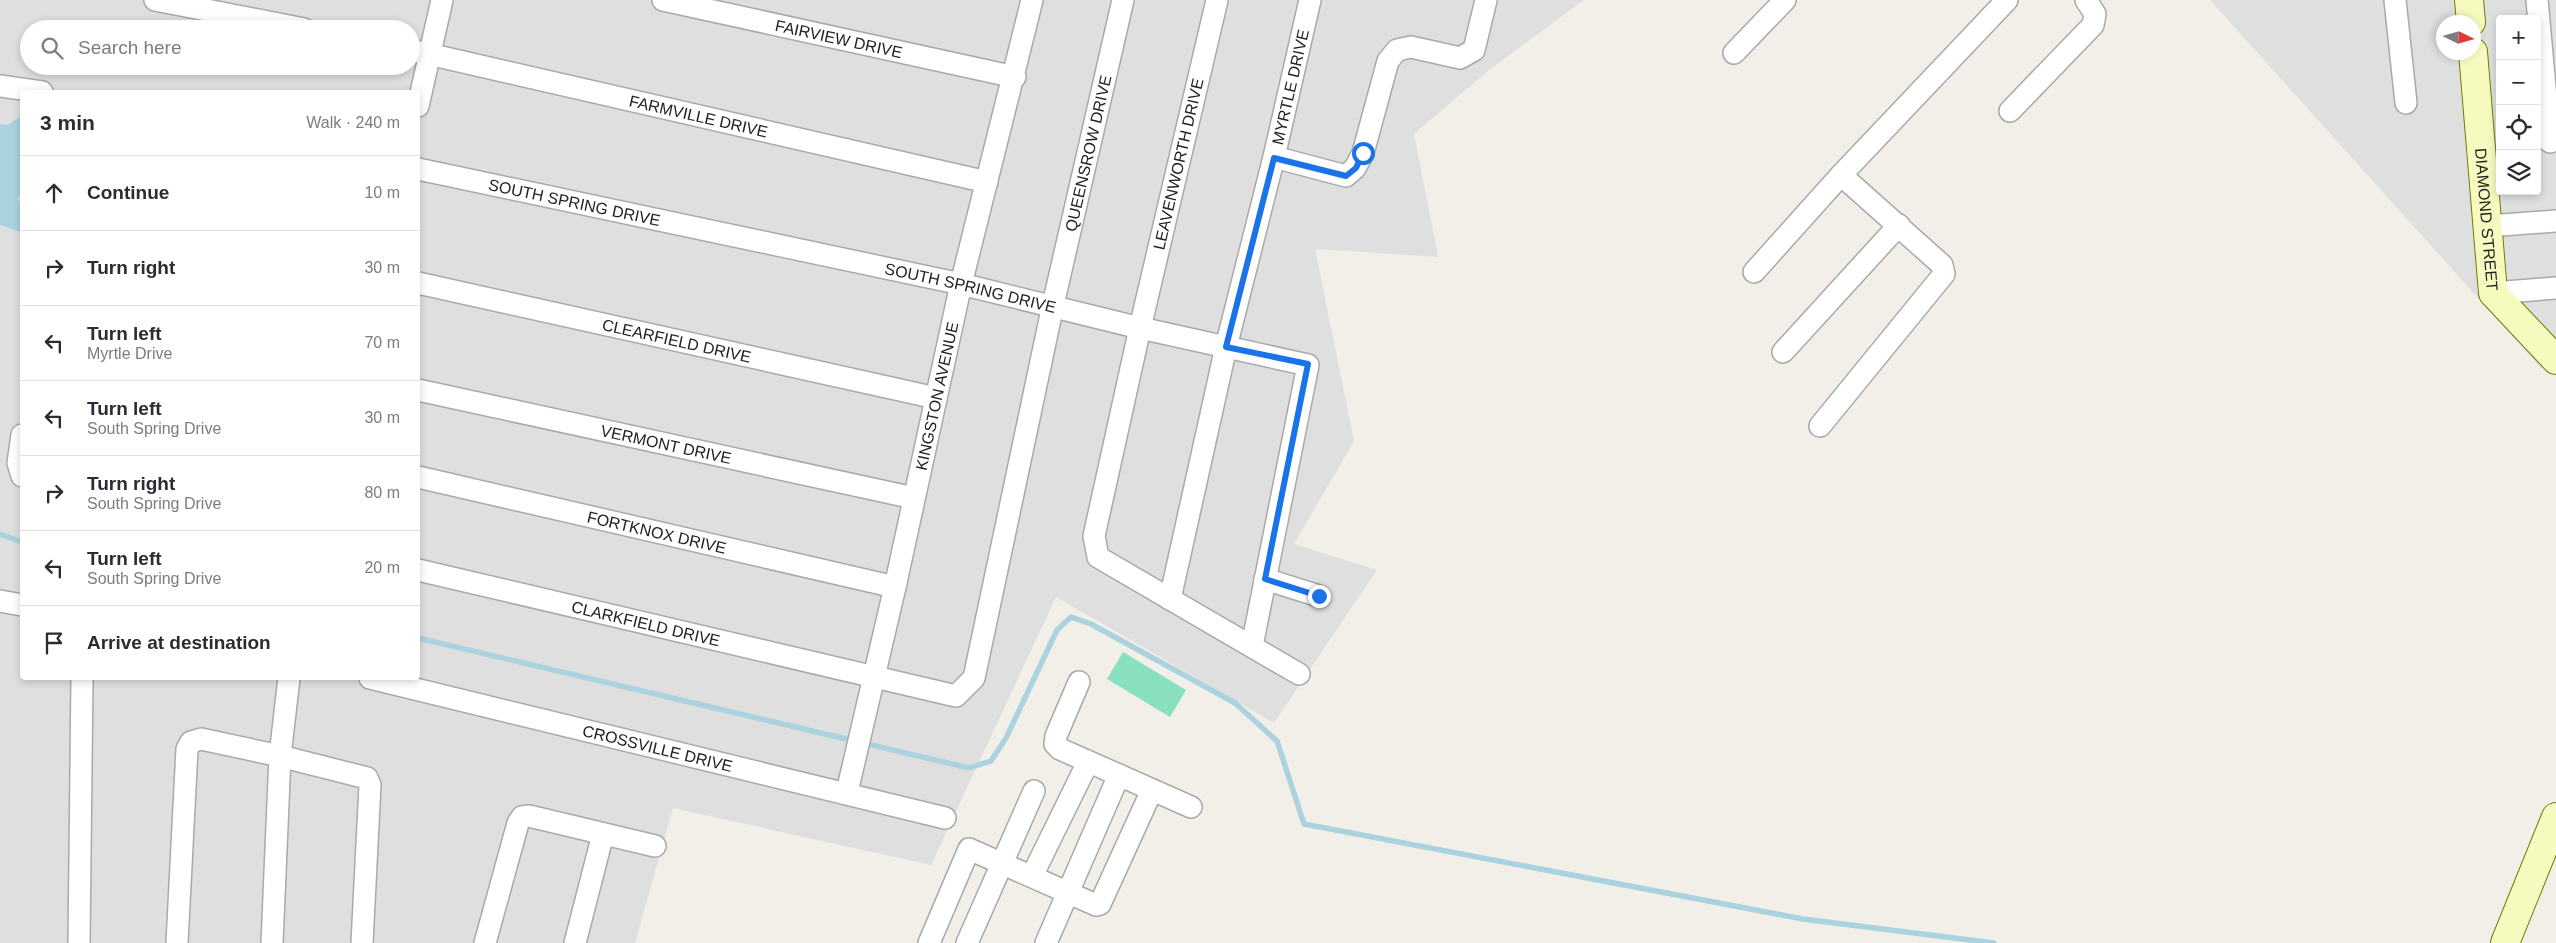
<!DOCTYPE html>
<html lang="en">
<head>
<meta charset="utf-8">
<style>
	:root { --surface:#fff; --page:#f2f2f3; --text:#2b2b33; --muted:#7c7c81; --line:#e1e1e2 }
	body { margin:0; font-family:Arial,sans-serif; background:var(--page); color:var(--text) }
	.controls { position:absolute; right:15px; top:15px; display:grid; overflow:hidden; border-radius:5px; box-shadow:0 2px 8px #0003 }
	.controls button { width:45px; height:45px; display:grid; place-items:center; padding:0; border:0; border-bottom:1px solid var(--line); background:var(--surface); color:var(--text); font:25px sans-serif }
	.compass { position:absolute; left:2436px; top:15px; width:45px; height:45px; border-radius:50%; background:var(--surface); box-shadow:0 2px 8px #0003; rotate:95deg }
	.stop { position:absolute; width:15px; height:15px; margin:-11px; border:4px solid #1a73e8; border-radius:50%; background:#fff }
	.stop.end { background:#1a73e8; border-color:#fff; box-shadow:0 1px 5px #0008 }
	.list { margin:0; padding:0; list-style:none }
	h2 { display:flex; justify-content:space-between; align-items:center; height:65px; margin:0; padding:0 20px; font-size:21px }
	h2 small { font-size:16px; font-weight:400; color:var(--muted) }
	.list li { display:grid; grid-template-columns:32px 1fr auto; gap:15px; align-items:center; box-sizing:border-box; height:75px; padding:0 20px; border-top:1px solid var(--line) }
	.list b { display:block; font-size:19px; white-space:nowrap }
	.list p { margin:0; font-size:16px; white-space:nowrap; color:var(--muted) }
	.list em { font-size:16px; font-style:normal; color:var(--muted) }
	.icon { flex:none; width:28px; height:28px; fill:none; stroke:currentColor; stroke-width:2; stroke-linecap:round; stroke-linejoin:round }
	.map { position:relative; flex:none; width:2556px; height:943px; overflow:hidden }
	.search { position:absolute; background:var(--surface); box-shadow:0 2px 8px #0003; left:20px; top:20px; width:400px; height:55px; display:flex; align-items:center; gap:12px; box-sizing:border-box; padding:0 18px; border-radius:28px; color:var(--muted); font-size:19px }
	.panel { position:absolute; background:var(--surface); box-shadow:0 2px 8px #0003; left:20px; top:90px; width:400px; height:590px; border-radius:5px }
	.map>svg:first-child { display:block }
	.residential { fill:#e0dfdf; fill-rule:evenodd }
	.pitch { fill:#88e0be }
	.water { fill:#aad3df }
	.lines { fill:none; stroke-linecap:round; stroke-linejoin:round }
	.stream { stroke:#aad3df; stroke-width:5.5 }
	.street-casing { stroke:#a9a9a9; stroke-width:24 }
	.secondary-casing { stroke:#707d05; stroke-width:30 }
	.street { stroke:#fff; stroke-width:21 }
	.secondary { stroke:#f7fabf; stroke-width:28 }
	.route { stroke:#1a73e8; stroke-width:6 }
	.labels { text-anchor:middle; stroke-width:5; stroke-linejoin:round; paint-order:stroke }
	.street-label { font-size:16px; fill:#222; stroke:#fff }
</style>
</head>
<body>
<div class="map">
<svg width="2556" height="943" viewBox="0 0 2556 943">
	<rect width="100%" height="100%" fill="#f2efe9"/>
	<path class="residential" d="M 0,0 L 1584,0 L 1489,70 L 1414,134 L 1438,257 L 1315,249 L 1354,441 L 1294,544 L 1377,570 L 1274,723 L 1056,597 L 931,865 L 673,808 L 635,943 L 0,943 ZM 29,29 L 411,29 L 411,66 L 29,66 ZM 22,92 L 418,92 L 418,678 L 22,678 Z
		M 2210,0 L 2556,0 L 2556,366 L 2541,368 ZM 2500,19 L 2537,19 L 2537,191 L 2500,191 ZM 2444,22 L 2474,22 L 2474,52 L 2444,52 Z"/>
	<path class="pitch" d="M 1123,652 L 1186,690 L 1170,717 L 1107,679 Z"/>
	<path class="water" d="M 22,116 L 22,193 L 17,199 L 22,204 L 21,232 L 0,225 L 0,124 L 7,125 Z"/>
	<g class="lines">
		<path class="stream" d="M 0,534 L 22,542
			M 418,638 L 969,768 L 991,761 L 1006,738 L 1057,630 L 1071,617 L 1091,624 L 1235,703 L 1277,741 L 1304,824 L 1803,919 L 1994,943"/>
		<defs>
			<g id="street">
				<path d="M 155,0 L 304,29"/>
				<path id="s1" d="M 663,0 L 1015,77"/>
				<path d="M 1217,0 L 1140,328 L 1094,536 L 1098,557 L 1299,674"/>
				<path d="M 2395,0 L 2406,103"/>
				<path d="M 2537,0 L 2550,142"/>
				<path id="s2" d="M 411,50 L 987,182"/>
				<path d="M 1734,53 L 1785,0"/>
				<path d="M 0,86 L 42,92"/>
				<path d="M 418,106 L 442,0"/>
				<path d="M 2010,111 L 2093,25 L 2095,14 L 2086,0"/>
				<path d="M 1274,157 L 1346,176 L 1355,168 L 1363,153 L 1388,61 L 1397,50 L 1411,47 L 1460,58 L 1474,50 L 1486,0"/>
				<path id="s3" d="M 418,169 L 961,284 L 1140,328 L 1308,365 L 1252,646"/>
				<path d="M 2488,226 L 2556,221"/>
				<path d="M 1754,272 L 1841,175 L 2007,0"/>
				<path id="s4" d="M 418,283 L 936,398"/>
				<path d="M 2493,293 L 2556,288"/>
				<path d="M 1783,352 L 1899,225"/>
				<path id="s5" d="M 418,390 L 914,498"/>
				<path d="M 1820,426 L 1944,274 L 1942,265 L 1841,175"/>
				<path d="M 22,435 L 18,463 L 22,476"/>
				<path id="s6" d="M 418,477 L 895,587"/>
				<path id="s7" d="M 418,570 L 956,696 L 974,678 L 1053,305 L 1123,0"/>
				<path d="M 1265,579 L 1319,596"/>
				<path id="s8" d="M 1170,599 L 1226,347 L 1274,157 L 1310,0"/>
				<path d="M 0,601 L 22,605"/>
				<path id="s9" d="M 370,678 L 945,818"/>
				<path d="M 1079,682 L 1056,736 L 1055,744 L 1060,749 L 1191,807"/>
				<path id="s10" d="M 847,792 L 895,587 L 961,284 L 1032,0"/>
				<path d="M 1032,876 L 1088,762"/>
				<path d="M 79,943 L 82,678"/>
				<path d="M 177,943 L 187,749 L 191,742 L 201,739 L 280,756 L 367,778 L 370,785 L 362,943"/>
				<path d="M 272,943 L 280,756 L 289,678"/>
				<path d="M 485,943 L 518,823 L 522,817 L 529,816 L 655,846"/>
				<path d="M 575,943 L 603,834"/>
				<path d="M 929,943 L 969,849 L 1096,905 L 1100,904 L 1152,790"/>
				<path d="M 967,943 L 1034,791"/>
				<path d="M 1046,943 L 1119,775"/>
			</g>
			<g id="secondary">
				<path d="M 2469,0 L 2471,22"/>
				<path id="s11" d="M 2473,52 L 2493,293 L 2556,360"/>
				<path d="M 2505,943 L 2556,817"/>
			</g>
		</defs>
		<use href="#street" class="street-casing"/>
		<use href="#secondary" class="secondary-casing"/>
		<use href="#street" class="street"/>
		<use href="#secondary" class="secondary"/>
	</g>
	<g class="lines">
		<path class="route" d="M 1319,596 L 1265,579 L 1308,364 L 1226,347 L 1274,158 L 1346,176 L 1356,168 L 1363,153"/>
	</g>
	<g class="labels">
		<g class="street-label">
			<text dy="6" stroke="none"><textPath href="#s1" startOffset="180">FAIRVIEW DRIVE</textPath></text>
			<text dy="6" stroke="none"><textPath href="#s8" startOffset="526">MYRTLE DRIVE</textPath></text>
			<text dy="6" stroke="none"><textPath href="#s2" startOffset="295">FARMVILLE DRIVE</textPath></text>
			<text dy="6" stroke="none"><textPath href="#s7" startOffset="1115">QUEENSROW DRIVE</textPath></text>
			<text transform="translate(1178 164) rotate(-77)" y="6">LEAVENWORTH DRIVE</text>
			<text dy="6" stroke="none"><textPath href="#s3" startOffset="160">SOUTH SPRING DRIVE</textPath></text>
			<text dy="6" stroke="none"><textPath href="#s11" startOffset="168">DIAMOND STREET</textPath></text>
			<text dy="6" stroke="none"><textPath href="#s3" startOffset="565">SOUTH SPRING DRIVE</textPath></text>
			<text dy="6" stroke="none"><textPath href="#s4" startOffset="265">CLEARFIELD DRIVE</textPath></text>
			<text dy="6" stroke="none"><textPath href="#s10" startOffset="406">KINGSTON AVENUE</textPath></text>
			<text dy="6" stroke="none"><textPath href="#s5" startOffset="254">VERMONT DRIVE</textPath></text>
			<text dy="6" stroke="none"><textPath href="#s6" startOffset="245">FORTKNOX DRIVE</textPath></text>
			<text dy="6" stroke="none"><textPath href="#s7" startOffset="234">CLARKFIELD DRIVE</textPath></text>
			<text dy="6" stroke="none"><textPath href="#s9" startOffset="296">CROSSVILLE DRIVE</textPath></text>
		</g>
	</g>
</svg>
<div class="controls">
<button>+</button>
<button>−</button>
<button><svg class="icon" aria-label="locate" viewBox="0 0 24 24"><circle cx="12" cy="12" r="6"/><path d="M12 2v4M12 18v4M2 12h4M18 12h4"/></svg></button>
<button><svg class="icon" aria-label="layers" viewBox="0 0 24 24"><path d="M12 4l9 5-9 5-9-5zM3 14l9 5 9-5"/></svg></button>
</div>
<svg class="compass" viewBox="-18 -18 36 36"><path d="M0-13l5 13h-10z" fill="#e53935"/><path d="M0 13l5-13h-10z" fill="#7c7c81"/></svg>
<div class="stop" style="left:1363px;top:153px"></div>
<div class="stop end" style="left:1319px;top:596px"></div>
<div class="search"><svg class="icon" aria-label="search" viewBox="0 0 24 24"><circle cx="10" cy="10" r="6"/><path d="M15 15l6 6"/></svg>Search here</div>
<section class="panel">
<h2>3 min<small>Walk · 240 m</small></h2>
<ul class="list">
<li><svg class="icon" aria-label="ahead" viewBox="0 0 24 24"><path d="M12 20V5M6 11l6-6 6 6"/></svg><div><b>Continue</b></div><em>10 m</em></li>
<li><svg class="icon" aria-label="right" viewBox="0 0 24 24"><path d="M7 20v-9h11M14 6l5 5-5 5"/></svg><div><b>Turn right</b></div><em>30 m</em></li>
<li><svg class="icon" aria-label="left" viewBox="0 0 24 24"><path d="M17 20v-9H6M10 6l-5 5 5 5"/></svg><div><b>Turn left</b><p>Myrtle Drive</p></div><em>70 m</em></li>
<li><svg class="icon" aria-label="left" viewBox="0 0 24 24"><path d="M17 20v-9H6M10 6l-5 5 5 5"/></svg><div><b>Turn left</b><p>South Spring Drive</p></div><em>30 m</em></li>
<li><svg class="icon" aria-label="right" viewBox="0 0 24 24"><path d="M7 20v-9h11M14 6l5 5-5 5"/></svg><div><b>Turn right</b><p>South Spring Drive</p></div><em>80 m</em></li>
<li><svg class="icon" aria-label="left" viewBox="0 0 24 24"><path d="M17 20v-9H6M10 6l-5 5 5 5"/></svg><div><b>Turn left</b><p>South Spring Drive</p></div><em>20 m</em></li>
<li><svg class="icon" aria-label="arrive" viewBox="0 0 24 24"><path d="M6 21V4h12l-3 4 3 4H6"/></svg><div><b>Arrive at destination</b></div></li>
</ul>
</section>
</div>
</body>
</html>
